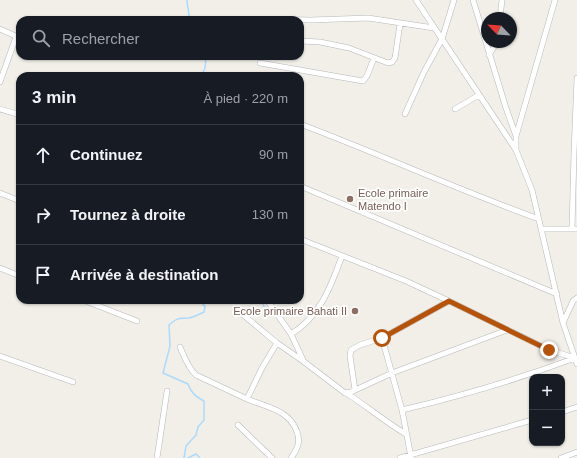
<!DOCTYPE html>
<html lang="fr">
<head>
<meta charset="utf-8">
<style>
	:root { --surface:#171b24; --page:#20242c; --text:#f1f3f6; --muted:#9ea1a6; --line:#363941 }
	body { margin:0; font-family:Helvetica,sans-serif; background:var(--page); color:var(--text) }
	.controls { position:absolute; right:12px; bottom:12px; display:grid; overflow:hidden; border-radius:8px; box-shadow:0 1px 3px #0004 }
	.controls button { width:36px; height:36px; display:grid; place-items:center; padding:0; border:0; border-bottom:1px solid var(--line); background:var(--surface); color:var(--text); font:20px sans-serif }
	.compass { position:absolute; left:481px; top:12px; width:36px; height:36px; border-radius:50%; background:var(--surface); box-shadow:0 1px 3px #0004; rotate:295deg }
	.stop { position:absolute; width:12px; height:12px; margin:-9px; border:3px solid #b45309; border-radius:50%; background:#fff }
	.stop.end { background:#b45309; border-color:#fff; box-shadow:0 1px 4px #0008 }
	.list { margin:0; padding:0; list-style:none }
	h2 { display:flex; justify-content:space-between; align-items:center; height:52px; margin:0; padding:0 16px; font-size:17px }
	h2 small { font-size:13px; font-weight:400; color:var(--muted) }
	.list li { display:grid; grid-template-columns:26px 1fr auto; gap:12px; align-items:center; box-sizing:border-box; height:60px; padding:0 16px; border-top:1px solid var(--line) }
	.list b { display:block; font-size:15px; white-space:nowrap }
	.list em { font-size:13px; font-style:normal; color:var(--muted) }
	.icon { flex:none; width:22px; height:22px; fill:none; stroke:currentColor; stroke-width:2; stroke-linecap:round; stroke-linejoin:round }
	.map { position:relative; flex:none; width:577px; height:458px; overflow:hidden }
	.search { position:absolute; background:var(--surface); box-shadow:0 1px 3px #0004; left:16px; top:16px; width:288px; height:44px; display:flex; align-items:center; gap:10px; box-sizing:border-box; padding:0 14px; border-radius:12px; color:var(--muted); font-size:15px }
	.panel { position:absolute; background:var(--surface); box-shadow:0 1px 3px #0004; left:16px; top:72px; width:288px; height:232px; border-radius:12px }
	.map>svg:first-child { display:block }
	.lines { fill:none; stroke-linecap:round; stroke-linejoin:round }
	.stream { stroke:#aadaff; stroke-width:1.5 }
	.street-casing { stroke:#b5b8bc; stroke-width:6 }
	.street { stroke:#fff; stroke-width:5 }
	.route { stroke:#b45309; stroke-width:5 }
	.education-dot { fill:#8d6e63; stroke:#fff; stroke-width:1.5 }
	.labels { text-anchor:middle; stroke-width:3.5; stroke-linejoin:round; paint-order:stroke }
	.education-label { font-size:11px; fill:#785e54; stroke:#fff; text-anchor:start }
</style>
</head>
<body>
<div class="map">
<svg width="577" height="458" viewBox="0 0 577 458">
	<rect width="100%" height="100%" fill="#f1efe8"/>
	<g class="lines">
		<path class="stream" d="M 187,0 C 187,7 190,14 189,20
			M 200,76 C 207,69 205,65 206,56
			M 261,300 L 267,313
			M 184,458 L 186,446 L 196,435 L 198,427 L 204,420 L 204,401 C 196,397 191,393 188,384 L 163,373 L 170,346 L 169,325 C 177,318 179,318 189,318 C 194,317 199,314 204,312 L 205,307 L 200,300
			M 188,458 L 196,454 L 200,458"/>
		<defs>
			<path id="street" d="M 416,0 L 516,150 L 532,190 L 563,323 L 577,364
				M 473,0 L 506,108 L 516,136
				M 500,18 L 502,0
				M 263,19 L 311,20 L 368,18 L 434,28
				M 0,29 L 20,38
				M 300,41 L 320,42 L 349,48 L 388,63 L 392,62 L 395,58 L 400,24
				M 489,55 L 497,42
				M 260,63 L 363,81 L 367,76 L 374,58
				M 0,82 L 16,37
				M 0,109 L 20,115
				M 455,109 L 479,95
				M 405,114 L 424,72 L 442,39 L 454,0
				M 300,124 C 380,154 458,190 539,219
				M 516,150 L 516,136 L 555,0
				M 300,186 L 557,294
				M 0,193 L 20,201
				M 541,229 L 577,229
				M 572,229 L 574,153 L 577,78
				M 300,239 L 406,281 L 449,301 L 549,350 L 575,358
				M 0,268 L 20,276
				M 83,300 L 137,321
				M 267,300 L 291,334 L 303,360
				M 236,309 L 277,343 L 303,361 L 345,393 L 351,392 L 392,373 L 507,330
				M 563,323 L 573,301 L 577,298
				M 291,334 C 320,317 331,286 342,256
				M 382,338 L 402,410 L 411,457
				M 180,347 C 184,356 188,368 196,375 L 247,399 L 262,368 L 277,343
				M 0,356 L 73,382
				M 355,390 L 350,356 L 351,350 L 360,345 L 382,338 L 449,301
				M 346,393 C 367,406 385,422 406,434
				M 247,399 C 266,407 290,410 297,432 C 301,442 297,450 291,458
				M 402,410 C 461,396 519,379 575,358
				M 562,412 L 577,407
				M 238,425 L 272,458
				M 157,458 L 167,391
				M 400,458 L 532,420
				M 561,458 L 577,452"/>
		</defs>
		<use href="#street" class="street-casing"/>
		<use href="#street" class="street"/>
	</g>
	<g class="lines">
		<path class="route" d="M 382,338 L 449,301 L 549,350"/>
	</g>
	<g class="education-dot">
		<circle cx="350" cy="199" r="4"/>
		<circle cx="355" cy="311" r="4"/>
	</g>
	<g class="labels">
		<g class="education-label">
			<text x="358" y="197">Ecole primaire<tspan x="358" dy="13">Matendo I</tspan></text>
			<text x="347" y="315" text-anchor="end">Ecole primaire Bahati II</text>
		</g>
	</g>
</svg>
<div class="controls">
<button>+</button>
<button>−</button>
</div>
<svg class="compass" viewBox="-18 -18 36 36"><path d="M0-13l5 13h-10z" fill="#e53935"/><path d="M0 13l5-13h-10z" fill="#9ea1a6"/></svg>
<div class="stop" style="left:382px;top:338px"></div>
<div class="stop end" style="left:549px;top:350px"></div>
<div class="search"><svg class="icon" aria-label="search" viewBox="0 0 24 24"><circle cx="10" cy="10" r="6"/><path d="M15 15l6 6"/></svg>Rechercher</div>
<section class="panel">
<h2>3 min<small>À pied · 220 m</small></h2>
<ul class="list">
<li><svg class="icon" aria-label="ahead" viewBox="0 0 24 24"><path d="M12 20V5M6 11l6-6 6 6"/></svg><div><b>Continuez</b></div><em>90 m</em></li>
<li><svg class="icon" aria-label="right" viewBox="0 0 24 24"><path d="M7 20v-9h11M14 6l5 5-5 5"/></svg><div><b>Tournez à droite</b></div><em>130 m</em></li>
<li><svg class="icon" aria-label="arrive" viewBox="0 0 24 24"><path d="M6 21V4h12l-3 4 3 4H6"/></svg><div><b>Arrivée à destination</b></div></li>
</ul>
</section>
</div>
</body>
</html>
